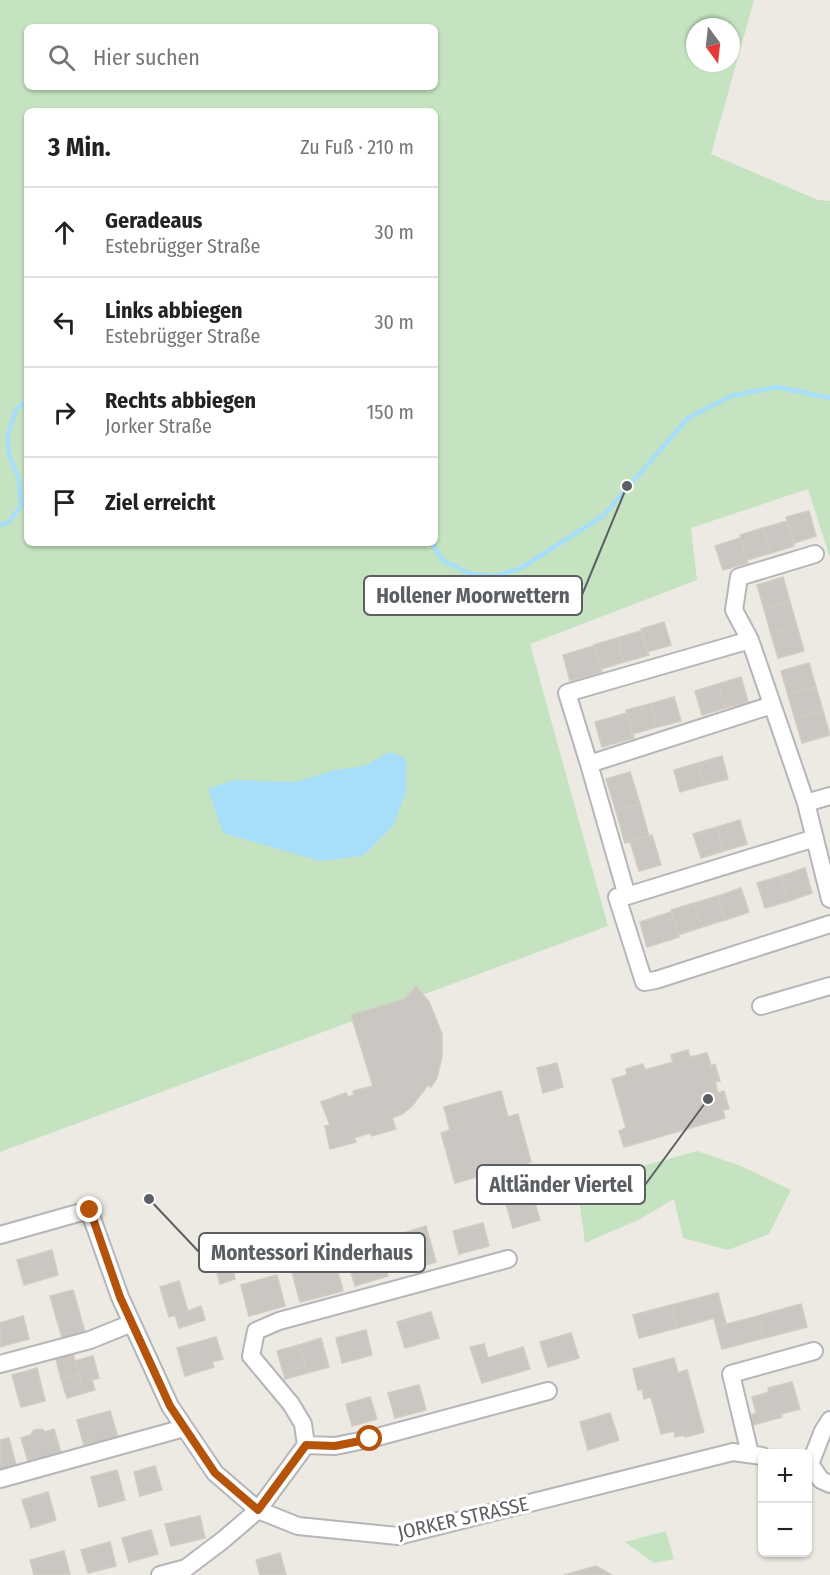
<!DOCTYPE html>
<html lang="de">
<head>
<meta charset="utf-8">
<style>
	:root { --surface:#fff; --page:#f6f6f6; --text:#222; --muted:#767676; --line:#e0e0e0 }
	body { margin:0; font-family:"Fira Sans Condensed",sans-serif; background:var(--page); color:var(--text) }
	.controls { position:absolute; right:18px; bottom:18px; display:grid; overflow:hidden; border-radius:9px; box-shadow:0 2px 4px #0004 }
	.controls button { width:54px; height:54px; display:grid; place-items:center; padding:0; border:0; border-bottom:2px solid var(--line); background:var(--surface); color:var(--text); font:30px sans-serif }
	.compass { position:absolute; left:686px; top:18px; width:54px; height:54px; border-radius:50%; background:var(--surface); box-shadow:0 2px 4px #0004; rotate:165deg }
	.stop { position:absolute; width:18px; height:18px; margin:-14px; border:4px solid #b45309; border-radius:50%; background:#fff }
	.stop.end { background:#b45309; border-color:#fff; box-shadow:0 2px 6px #0008 }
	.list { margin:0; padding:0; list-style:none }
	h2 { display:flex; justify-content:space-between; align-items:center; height:78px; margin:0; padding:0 24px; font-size:26px }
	h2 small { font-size:20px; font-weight:400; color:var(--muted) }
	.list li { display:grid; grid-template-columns:39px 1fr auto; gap:18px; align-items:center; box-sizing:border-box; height:90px; padding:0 24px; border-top:2px solid var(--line) }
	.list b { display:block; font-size:22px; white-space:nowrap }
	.list p { margin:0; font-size:20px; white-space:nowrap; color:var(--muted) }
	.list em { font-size:20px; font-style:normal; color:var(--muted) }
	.icon { flex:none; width:33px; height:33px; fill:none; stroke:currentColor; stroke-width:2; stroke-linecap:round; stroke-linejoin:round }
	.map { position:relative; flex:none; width:830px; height:1575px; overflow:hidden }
	.search { position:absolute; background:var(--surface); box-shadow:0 2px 4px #0004; left:24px; top:24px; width:414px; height:66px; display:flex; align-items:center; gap:15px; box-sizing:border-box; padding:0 21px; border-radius:9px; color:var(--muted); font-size:22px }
	.panel { position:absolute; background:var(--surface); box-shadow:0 2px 4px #0004; left:24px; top:108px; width:414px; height:438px; border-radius:9px }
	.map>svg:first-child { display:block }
	.green { fill:#c5e3c1; fill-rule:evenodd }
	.water { fill:#a7def9 }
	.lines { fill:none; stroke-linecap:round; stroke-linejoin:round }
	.stream { stroke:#a7def9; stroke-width:4.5 }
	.building { fill:#cac7c2; stroke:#d1cbc2; stroke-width:1.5 }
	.minor-casing { stroke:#b4b6b9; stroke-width:20 }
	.minor { stroke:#fff; stroke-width:16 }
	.route { stroke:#b45309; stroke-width:8 }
	.labels { text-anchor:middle; stroke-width:6; stroke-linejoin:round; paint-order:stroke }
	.street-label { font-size:20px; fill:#5b5f63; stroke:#fff }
	.leader { fill:none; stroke:#5b5f63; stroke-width:2 }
	.callout-dot { fill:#5b5f63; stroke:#fff; stroke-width:2 }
	.callout { fill:#fff; stroke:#5b5f63; stroke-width:2 }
	.callout-label { font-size:21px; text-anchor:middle; font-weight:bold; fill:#5b5f63 }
</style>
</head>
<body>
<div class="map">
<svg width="830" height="1575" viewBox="0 0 830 1575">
	<rect width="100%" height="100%" fill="#edeae3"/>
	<path class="green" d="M 0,0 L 754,0 L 711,154 L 818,200 L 830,201 L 830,558 L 808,489 L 691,528 L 697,580 L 530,644 L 608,926 L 0,1152 ZM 27,27 L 435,27 L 435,87 L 27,87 ZM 695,27 L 731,27 L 731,63 L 695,63 ZM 27,111 L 435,111 L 435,543 L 27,543 Z
		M 697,1151 L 741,1166 L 791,1190 L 769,1234 L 728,1250 L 683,1238 L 674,1199 L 640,1219 L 585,1243 L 579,1198 L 604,1190 L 646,1165 Z
		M 666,1531 L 674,1559 L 654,1563 L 625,1542 Z"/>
	<path class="water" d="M 390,752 L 406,759 L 406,792 L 393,826 L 363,856 L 320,861 L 223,833 L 208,789 L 235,780 L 295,782 L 336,770 L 363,766 Z"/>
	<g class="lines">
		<path class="stream" d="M 0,525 L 9,522 L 21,506 L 19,479 L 9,455 L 8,435 L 16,409 L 27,401
			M 432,543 L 442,560 L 470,574 L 497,576 L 521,568 L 603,516 L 688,418 L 731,396 L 777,387 L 830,398"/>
	</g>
	<path class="building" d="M 809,511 L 816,536 L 794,543 L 786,517 Z
		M 787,521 L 794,546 L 771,553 L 763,528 Z
		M 763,528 L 771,553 L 747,560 L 740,535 Z
		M 740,538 L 748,563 L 723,570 L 715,546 Z
		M 783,577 L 790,602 L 764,609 L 757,585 Z
		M 790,602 L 797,626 L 771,634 L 764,609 Z
		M 664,622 L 671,645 L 647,652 L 641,629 Z
		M 797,626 L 804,651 L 778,658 L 771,634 Z
		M 641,631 L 649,655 L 624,662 L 617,638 Z
		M 617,638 L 624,662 L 601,669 L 594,645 Z
		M 594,646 L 602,672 L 570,681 L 563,655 Z
		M 809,663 L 816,687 L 788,695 L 781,671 Z
		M 741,677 L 748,702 L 725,708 L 718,684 Z
		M 718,684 L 725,708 L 702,715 L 695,691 Z
		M 816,687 L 823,711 L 795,719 L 788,695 Z
		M 674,697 L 681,721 L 657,727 L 650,704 Z
		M 650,704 L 657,727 L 632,734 L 626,710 Z
		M 823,711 L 830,735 L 802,743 L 795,719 Z
		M 627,713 L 634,738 L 602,747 L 595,722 Z
		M 722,756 L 728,779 L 704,785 L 698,763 Z
		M 698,763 L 704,785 L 680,792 L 674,770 Z
		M 630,772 L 640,804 L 616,811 L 606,779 Z
		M 640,804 L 649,836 L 625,843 L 616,811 Z
		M 740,820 L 747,844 L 724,851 L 717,827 Z
		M 717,827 L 724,851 L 701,858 L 693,834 Z
		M 652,835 L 661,865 L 639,871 L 630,841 Z
		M 805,868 L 812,893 L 789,901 L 781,876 Z
		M 781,876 L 789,901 L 765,908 L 757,883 Z
		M 741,888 L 749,912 L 725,920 L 718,896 Z
		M 718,896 L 725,920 L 702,927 L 694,903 Z
		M 694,903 L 702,927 L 678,935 L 671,910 Z
		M 671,912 L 679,937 L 647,947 L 640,922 Z
		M 416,986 L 429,1002 L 442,1034 L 442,1056 L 437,1078 L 431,1087 L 428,1085 L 412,1106 L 402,1114 L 392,1118 L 396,1129 L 372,1136 L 370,1133 L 354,1138 L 356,1142 L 330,1149 L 325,1126 L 330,1125 L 321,1102 L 346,1093 L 348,1097 L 354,1095 L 353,1091 L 373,1086 L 351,1015 L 405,999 Z
		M 688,1050 L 690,1057 L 707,1053 L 711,1066 L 715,1064 L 720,1081 L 715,1082 L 718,1093 L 724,1091 L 729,1109 L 723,1110 L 725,1118 L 624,1147 L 619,1131 L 626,1128 L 612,1079 L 627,1075 L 626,1069 L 643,1064 L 645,1070 L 673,1062 L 671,1055 Z
		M 557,1063 L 563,1087 L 543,1093 L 537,1068 Z
		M 501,1091 L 508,1117 L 518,1114 L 531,1162 L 455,1183 L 441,1133 L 450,1130 L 444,1107 Z
		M 532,1194 L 540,1220 L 513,1228 L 505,1201 Z
		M 483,1223 L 489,1246 L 459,1254 L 453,1231 Z
		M 426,1226 L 436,1262 L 401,1272 L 394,1247 L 405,1244 L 403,1233 Z
		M 52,1250 L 58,1275 L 24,1285 L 17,1260 Z
		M 381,1251 L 388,1276 L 355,1286 L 348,1261 Z
		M 307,1260 L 310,1271 L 336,1264 L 343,1291 L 300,1302 L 290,1265 Z
		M 231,1262 L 235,1279 L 220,1284 L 215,1266 Z
		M 277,1275 L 285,1306 L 249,1316 L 241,1285 Z
		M 179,1281 L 188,1311 L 201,1306 L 205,1320 L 179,1328 L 175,1315 L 169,1317 L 160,1287 Z
		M 73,1290 L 85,1332 L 62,1338 L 50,1296 Z
		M 718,1293 L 726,1324 L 716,1327 L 714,1318 L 677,1328 L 671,1305 Z
		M 801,1304 L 807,1327 L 764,1338 L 758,1316 Z
		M 671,1305 L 677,1328 L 639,1338 L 633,1315 Z
		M 431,1312 L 439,1338 L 405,1348 L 397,1322 Z
		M 23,1316 L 29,1339 L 0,1347 L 0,1323 Z
		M 758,1316 L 764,1338 L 722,1349 L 716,1327 Z
		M 366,1330 L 372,1355 L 342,1363 L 336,1338 Z
		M 571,1333 L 579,1358 L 548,1367 L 540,1342 Z
		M 216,1337 L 223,1359 L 212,1362 L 214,1367 L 185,1376 L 177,1348 Z
		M 321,1338 L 329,1367 L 307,1373 L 299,1345 Z
		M 484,1344 L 488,1358 L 523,1347 L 530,1369 L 482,1383 L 470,1347 Z
		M 299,1345 L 307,1373 L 285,1379 L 277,1351 Z
		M 73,1354 L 79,1374 L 61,1379 L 56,1359 Z
		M 93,1356 L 99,1378 L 92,1380 L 95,1390 L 84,1393 L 75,1361 Z
		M 674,1358 L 678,1373 L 687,1370 L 704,1432 L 685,1437 L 684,1435 L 675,1437 L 674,1431 L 661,1434 L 651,1397 L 644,1399 L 642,1389 L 638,1390 L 633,1369 Z
		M 37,1368 L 45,1401 L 21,1407 L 12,1375 Z
		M 79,1374 L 84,1393 L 67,1398 L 61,1379 Z
		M 792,1382 L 800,1409 L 781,1414 L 782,1417 L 753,1425 L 751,1415 L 756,1413 L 752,1397 L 769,1392 L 768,1388 Z
		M 419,1385 L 426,1410 L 395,1418 L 388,1393 Z
		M 370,1397 L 377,1419 L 352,1426 L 346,1404 Z
		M 110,1411 L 118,1437 L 84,1446 L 77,1420 Z
		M 610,1413 L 619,1440 L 588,1450 L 580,1422 Z
		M 42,1429 L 45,1432 L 54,1429 L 61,1453 L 28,1461 L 21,1438 L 31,1435 L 34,1430 Z
		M 9,1438 L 16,1465 L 0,1470 L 0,1440 Z
		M 155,1466 L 162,1490 L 140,1496 L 134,1472 Z
		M 117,1470 L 125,1500 L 99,1507 L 91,1477 Z
		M 48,1492 L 56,1520 L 31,1528 L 22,1500 Z
		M 200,1516 L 205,1538 L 171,1546 L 165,1524 Z
		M 151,1530 L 158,1554 L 129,1562 L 122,1538 Z
		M 110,1542 L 116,1566 L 88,1573 L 81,1550 Z
		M 64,1551 L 70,1574 L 34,1575 L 30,1560 Z
		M 280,1553 L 286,1575 L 260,1575 L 256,1560 Z
		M 596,1566 L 612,1575 L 564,1575 Z"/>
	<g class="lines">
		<defs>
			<path id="minor" d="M 815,554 L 739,577 L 734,610 L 750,640 L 806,803 L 830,796
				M 750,640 L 567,693 L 589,764 L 772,705
				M 589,764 L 627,896 L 815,838
				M 806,803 L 830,899
				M 627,896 L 617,897 L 644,982 L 656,980 L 830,924
				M 761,1006 L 830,986
				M 0,1235 L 89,1210 L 120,1297 L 170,1406 L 215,1473 L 258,1510 L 298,1526 L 398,1536 L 733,1452 L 762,1456
				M 0,1364 L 90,1340 L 132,1323
				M 306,1445 L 303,1424 L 291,1404 L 251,1356 L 256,1331 L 279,1321 L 508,1259
				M 750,1454 L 731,1374 L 814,1351
				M 810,1464 L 823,1431 L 830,1420
				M 810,1464 L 821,1480 L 830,1484
				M 0,1479 L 184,1428
				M 160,1575 L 186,1568 L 223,1540 L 258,1510 L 306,1445 L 335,1446 L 370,1439 L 548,1391"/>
		</defs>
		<use href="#minor" class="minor-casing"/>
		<use href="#minor" class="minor"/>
	</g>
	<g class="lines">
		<path class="route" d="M 90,1210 L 120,1297 L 170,1406 L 215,1473 L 258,1510 L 306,1445 L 335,1446 L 370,1439"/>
	</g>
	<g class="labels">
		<g class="street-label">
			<text transform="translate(463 1518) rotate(-13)" y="7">JORKER STRASSE</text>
		</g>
	</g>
	<path class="leader" d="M627 486L582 595M708 1099L645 1185M149 1199L199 1252"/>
	<g class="callout-dot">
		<circle cx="627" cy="486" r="6"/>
		<circle cx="708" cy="1099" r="6"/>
		<circle cx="149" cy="1199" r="6"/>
	</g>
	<g class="callout">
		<rect x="364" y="576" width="218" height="39" rx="6"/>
		<rect x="477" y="1165" width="168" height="39" rx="6"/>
		<rect x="199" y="1233" width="226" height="39" rx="6"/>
	</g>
	<g class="callout-label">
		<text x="473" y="603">Hollener Moorwettern</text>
		<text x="561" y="1192">Altländer Viertel</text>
		<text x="312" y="1260">Montessori Kinderhaus</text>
	</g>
</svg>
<div class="controls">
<button>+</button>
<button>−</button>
</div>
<svg class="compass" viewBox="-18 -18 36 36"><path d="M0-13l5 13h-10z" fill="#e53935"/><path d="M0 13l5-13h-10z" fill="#767676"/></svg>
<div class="stop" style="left:370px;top:1439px"></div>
<div class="stop end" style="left:90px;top:1210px"></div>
<div class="search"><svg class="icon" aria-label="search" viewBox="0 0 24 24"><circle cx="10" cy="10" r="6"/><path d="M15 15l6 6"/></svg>Hier suchen</div>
<section class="panel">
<h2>3 Min.<small>Zu Fuß · 210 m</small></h2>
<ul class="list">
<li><svg class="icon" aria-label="ahead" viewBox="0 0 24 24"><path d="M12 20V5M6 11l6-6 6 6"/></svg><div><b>Geradeaus</b><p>Estebrügger Straße</p></div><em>30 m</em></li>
<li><svg class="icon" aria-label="left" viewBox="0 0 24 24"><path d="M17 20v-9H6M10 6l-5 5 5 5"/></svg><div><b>Links abbiegen</b><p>Estebrügger Straße</p></div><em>30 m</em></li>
<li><svg class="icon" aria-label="right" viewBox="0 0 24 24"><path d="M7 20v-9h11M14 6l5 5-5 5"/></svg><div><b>Rechts abbiegen</b><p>Jorker Straße</p></div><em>150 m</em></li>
<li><svg class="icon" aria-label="arrive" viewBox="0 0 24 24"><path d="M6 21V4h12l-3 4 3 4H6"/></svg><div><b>Ziel erreicht</b></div></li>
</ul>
</section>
</div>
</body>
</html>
